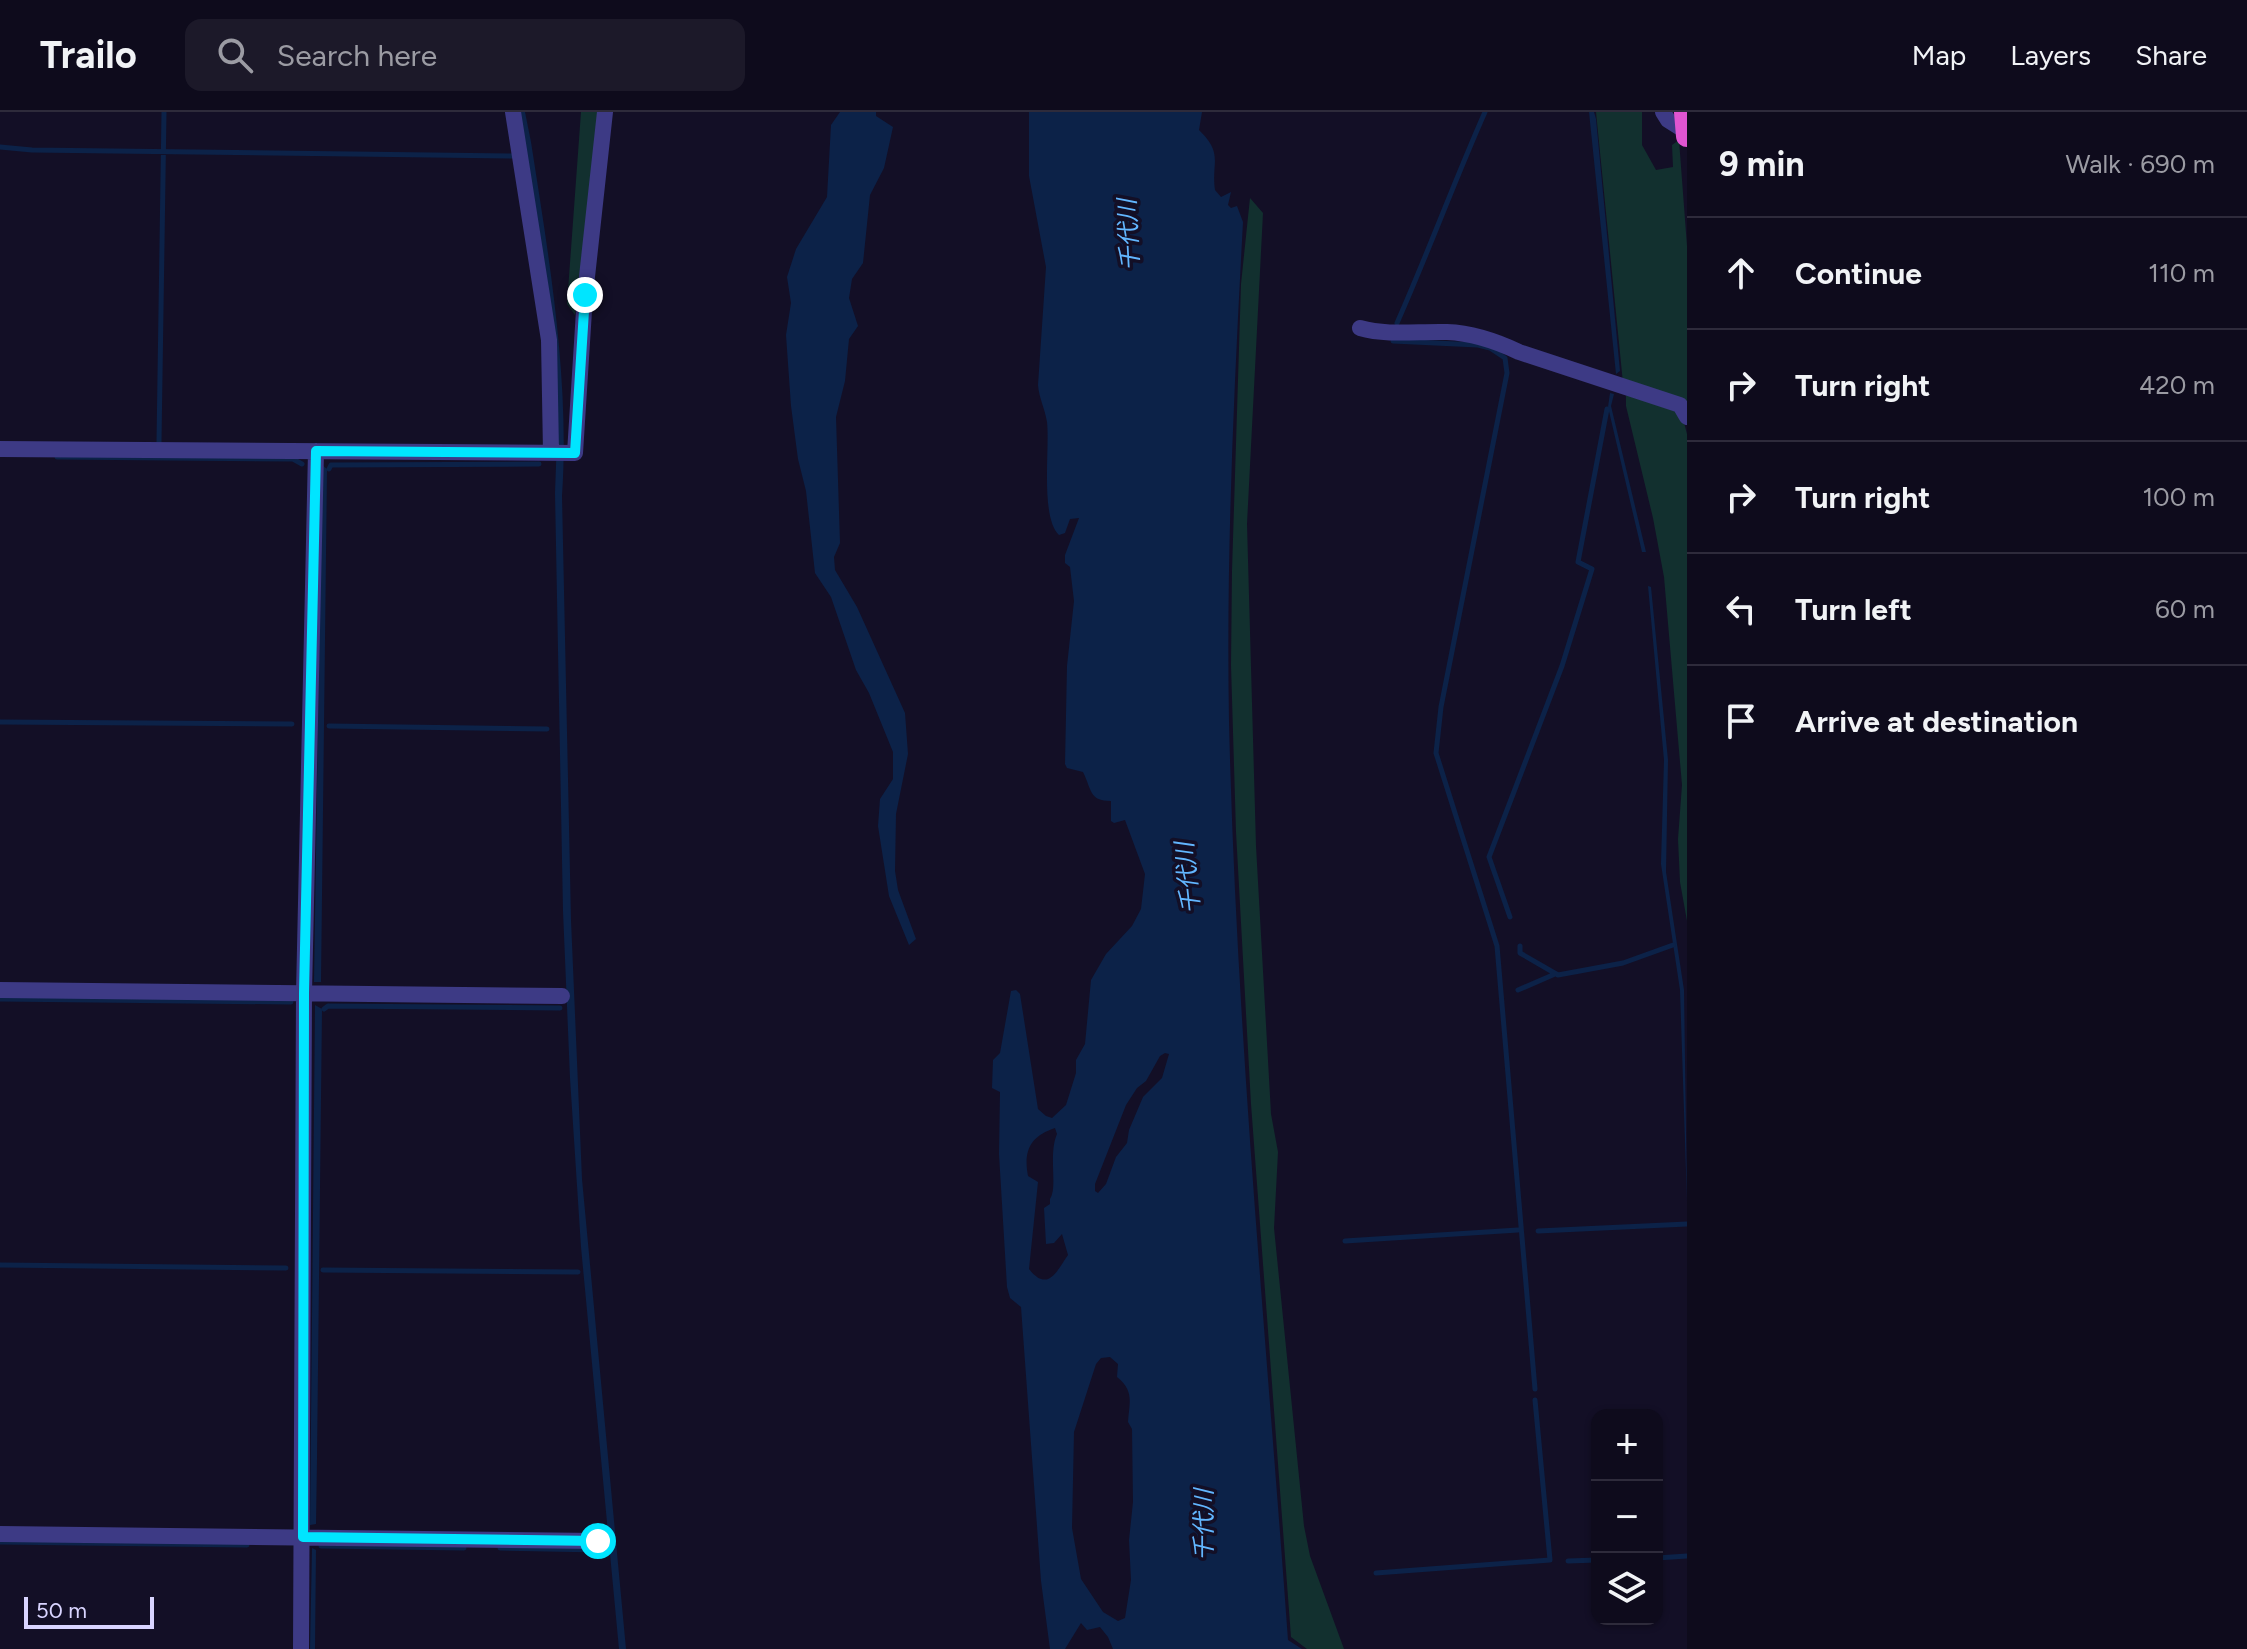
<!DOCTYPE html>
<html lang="en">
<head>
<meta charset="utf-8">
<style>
	:root { --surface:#0e0b1c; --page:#1c1929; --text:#f1f3f6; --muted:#9b9ba3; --line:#2e2b3b }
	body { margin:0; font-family:Figtree,"Noto Sans JP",sans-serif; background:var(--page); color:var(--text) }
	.controls { position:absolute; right:24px; bottom:24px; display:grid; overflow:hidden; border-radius:16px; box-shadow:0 2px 6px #0004 }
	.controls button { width:72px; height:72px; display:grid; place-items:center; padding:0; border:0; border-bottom:2px solid var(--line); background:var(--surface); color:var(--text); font:40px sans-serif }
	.scale { position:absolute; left:24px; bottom:20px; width:130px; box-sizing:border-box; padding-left:8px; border:4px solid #d9d4ff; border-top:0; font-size:22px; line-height:28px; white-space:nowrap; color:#d9d4ff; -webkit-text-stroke:6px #130f26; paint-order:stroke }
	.stop { position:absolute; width:24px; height:24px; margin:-18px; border:6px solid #00e5ff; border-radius:50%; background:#fff }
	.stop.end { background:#00e5ff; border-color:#fff; box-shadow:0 2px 8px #0008 }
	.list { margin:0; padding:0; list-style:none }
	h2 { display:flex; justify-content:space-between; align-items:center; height:104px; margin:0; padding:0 32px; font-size:34px }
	h2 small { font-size:26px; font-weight:400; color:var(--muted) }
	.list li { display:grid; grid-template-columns:52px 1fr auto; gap:24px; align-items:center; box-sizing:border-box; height:112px; padding:0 32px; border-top:2px solid var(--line) }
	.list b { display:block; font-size:30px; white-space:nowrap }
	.list em { font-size:26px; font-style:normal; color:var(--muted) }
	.icon { flex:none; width:44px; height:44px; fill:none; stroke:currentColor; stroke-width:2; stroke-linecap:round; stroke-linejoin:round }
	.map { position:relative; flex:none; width:1687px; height:1537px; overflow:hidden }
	header { display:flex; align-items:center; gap:48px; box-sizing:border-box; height:112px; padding:0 40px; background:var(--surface); border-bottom:2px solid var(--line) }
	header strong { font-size:38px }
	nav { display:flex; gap:44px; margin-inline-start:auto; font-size:28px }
	.search { width:560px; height:72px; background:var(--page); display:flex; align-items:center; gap:20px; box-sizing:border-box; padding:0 28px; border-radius:16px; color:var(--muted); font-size:30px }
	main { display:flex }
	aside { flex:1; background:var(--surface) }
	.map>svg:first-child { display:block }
	.green { fill:#12302f }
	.water { fill:#0c2248; fill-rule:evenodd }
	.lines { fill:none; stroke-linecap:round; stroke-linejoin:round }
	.stream { stroke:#0c2248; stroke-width:5 }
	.minor { stroke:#3d3a85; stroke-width:16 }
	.trunk { stroke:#e055d1; stroke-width:22 }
	.route { stroke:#00e5ff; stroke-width:10 }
	.labels { text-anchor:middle; stroke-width:7; stroke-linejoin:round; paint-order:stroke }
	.water-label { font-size:24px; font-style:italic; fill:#62b6ff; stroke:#130f26 }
</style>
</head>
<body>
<header>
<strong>Trailo</strong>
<div class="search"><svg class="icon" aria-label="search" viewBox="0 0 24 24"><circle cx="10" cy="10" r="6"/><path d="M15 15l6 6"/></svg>Search here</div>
<nav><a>Map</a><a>Layers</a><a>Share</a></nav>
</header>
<main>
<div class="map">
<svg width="1687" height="1537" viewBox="0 0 1687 1537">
	<rect width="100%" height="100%" fill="#130f26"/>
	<path class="green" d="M 581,0 L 600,0 L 575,203 L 567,192 Z
		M 1596,0 L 1642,0 L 1642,33 L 1656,58 L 1673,55 L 1672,33 L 1679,28 L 1687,134 L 1687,296 L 1623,271 Z
		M 1250,86 L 1263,101 L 1247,412 L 1256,734 L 1271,1002 L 1278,1040 L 1274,1116 L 1304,1414 L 1310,1444 L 1344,1537 L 1307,1537 L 1291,1525 L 1251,992 L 1236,720 L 1231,553 L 1232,459 L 1241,172 Z
		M 1630,281 L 1661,291 L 1682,303 L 1687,322 L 1687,809 L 1680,770 L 1678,727 L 1682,673 L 1664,465 L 1653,406 L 1626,294 L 1626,284 Z"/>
	<path class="water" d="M 518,0 L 525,0 L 531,30 C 549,146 570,267 562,384 L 571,808 L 582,1067 L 626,1537 L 619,1537 L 581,1135 L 570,966 L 563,799 L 555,381 L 557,326 Z
		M 840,0 L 876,0 L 876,4 L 893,15 L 884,56 L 870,83 L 863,151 L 852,167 L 849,186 L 858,214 L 849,227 L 845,269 L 836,305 L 840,431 L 834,445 L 835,458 L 857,495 L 905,601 L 908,642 L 896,702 L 895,759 L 898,778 L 916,827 L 909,833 L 889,784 L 878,714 L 880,687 L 893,667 L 893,640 L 869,581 L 856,558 L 831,485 L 815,461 L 806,379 L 798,347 L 791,294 L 786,223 L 791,191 L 787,165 L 796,137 L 827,85 L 831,13 Z
		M 1029,0 L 1202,0 L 1199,18 C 1224,42 1211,50 1215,78 L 1221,85 L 1231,80 L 1228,93 L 1231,96 L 1237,94 L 1243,110 C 1234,276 1226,442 1229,609 C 1236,915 1266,1222 1288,1528 L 1302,1537 L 1113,1537 L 1108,1525 L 1100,1515 L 1087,1518 L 1081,1511 L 1065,1537 L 1050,1537 L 1041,1469 L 1021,1195 L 1010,1186 L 1007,1175 L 999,1042 L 1000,980 L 992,976 L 993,948 L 1000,941 L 1011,879 L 1016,878 L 1020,882 L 1038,997 L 1046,1004 L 1052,1006 L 1066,993 L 1076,961 L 1076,948 L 1085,932 L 1091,868 L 1106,842 L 1132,814 L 1141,797 L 1145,762 L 1125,708 L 1114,711 L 1111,709 L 1111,689 C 1089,689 1092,678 1083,660 L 1067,656 L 1065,652 L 1067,554 L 1074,489 L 1070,455 L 1065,451 L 1065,443 L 1079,406 L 1070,407 L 1065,421 L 1059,423 C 1040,405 1050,336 1047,310 C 1045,297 1039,286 1038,273 L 1046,155 L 1029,64 ZM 1165,941 L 1169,942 L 1162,966 L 1143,985 L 1129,1018 L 1127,1031 L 1116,1045 L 1106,1072 L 1098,1081 L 1095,1079 L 1095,1072 L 1126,993 L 1137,976 L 1146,969 L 1160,944 ZM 1055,1016 L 1057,1022 C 1048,1043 1058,1075 1050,1087 L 1050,1092 L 1044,1096 L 1046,1132 L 1054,1131 L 1062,1122 L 1068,1143 C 1057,1159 1048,1181 1029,1157 L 1038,1070 L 1028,1064 C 1023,1038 1031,1024 1055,1016 ZM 1110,1245 L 1118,1252 L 1117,1265 C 1135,1279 1129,1292 1128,1310 L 1132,1317 L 1133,1390 L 1129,1428 L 1131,1468 L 1125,1506 L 1118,1509 L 1103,1500 L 1081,1467 L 1072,1416 L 1074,1320 L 1096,1252 L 1101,1246 Z
		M 1589,0 L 1594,0 L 1596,7 L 1620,259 L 1616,262 Z
		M 1610,281 L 1614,282 L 1611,294 L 1646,440 L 1642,440 L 1608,295 Z
		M 322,353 L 327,357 L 321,870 L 314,870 Z
		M 1648,474 L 1651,475 L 1668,648 L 1666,760 L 1684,878 L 1687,1090 L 1680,878 L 1661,752 L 1664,648 Z
		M 315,893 L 322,897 L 317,1347 L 316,1412 L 310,1413 Z
		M 312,1436 L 316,1438 L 315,1537 L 310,1537 Z"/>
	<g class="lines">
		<path class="stream" d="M 0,35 L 32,38 L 514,44
			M 1397,211 C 1428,141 1454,70 1485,0
			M 1393,229 L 1478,233 L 1490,236 L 1505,246 L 1507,261 L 1441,595 L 1436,641 L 1497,834 L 1535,1277
			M 159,330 L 164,0
			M 57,345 L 293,347 L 302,352
			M 329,357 L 331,353 L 539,352
			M 0,610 L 292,612
			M 329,614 L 547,617
			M 1510,805 L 1489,745 L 1562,554 L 1592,457 L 1578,450 L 1607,297
			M 1520,834 L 1520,841 L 1558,863 L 1623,851 L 1673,833
			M 1518,878 L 1555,862
			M 0,887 L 291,890
			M 324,897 L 328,894 L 560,896
			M 1538,1119 L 1687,1112
			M 1345,1129 L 1518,1118
			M 0,1153 L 286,1156
			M 323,1158 L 578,1160
			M 0,1430 L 247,1433
			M 321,1434 L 464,1436
			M 500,1436 L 600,1438
			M 1657,1446 L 1687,1444
			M 1568,1449 L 1597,1448
			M 1376,1461 L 1550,1448 L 1535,1288"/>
		<path class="minor" d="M 513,0 L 549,228 L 551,340
			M 1663,0 L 1668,8 L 1687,20
			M 1360,216 C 1388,224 1419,219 1447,220 C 1473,221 1496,229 1519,240 L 1680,293 L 1687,305
			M 0,337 L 575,341 L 585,183 L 605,0
			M 0,878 L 562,884
			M 0,1422 L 598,1429
			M 301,1537 L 304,881 L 316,339"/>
		<path class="trunk" d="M 1685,0 L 1687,24"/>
	</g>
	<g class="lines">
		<path class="route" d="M 585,183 L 575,341 L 316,339 L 304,881 L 303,1425 L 598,1429"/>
	</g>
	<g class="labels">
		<g class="water-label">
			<text transform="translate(1129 123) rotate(-93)" y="8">千代川</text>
			<text transform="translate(1188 766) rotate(-96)" y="8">千代川</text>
			<text transform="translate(1204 1413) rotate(-90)" y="8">千代川</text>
		</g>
	</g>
</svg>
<div class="controls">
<button>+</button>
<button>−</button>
<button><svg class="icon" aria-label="layers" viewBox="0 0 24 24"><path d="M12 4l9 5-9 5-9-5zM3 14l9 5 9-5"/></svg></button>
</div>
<div class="scale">50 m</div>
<div class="stop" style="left:598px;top:1429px"></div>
<div class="stop end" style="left:585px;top:183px"></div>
</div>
<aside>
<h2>9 min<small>Walk · 690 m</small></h2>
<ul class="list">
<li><svg class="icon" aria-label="ahead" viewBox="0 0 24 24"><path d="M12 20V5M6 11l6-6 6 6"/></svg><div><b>Continue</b></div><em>110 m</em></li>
<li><svg class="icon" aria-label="right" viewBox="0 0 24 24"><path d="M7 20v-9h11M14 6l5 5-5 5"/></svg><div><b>Turn right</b></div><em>420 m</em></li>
<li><svg class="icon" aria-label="right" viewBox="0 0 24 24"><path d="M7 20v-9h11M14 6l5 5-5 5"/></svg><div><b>Turn right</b></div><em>100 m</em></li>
<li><svg class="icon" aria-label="left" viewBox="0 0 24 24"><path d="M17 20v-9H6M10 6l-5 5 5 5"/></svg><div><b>Turn left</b></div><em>60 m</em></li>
<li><svg class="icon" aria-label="arrive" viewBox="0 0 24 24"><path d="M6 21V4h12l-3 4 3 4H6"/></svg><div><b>Arrive at destination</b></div></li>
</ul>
</aside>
</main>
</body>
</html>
